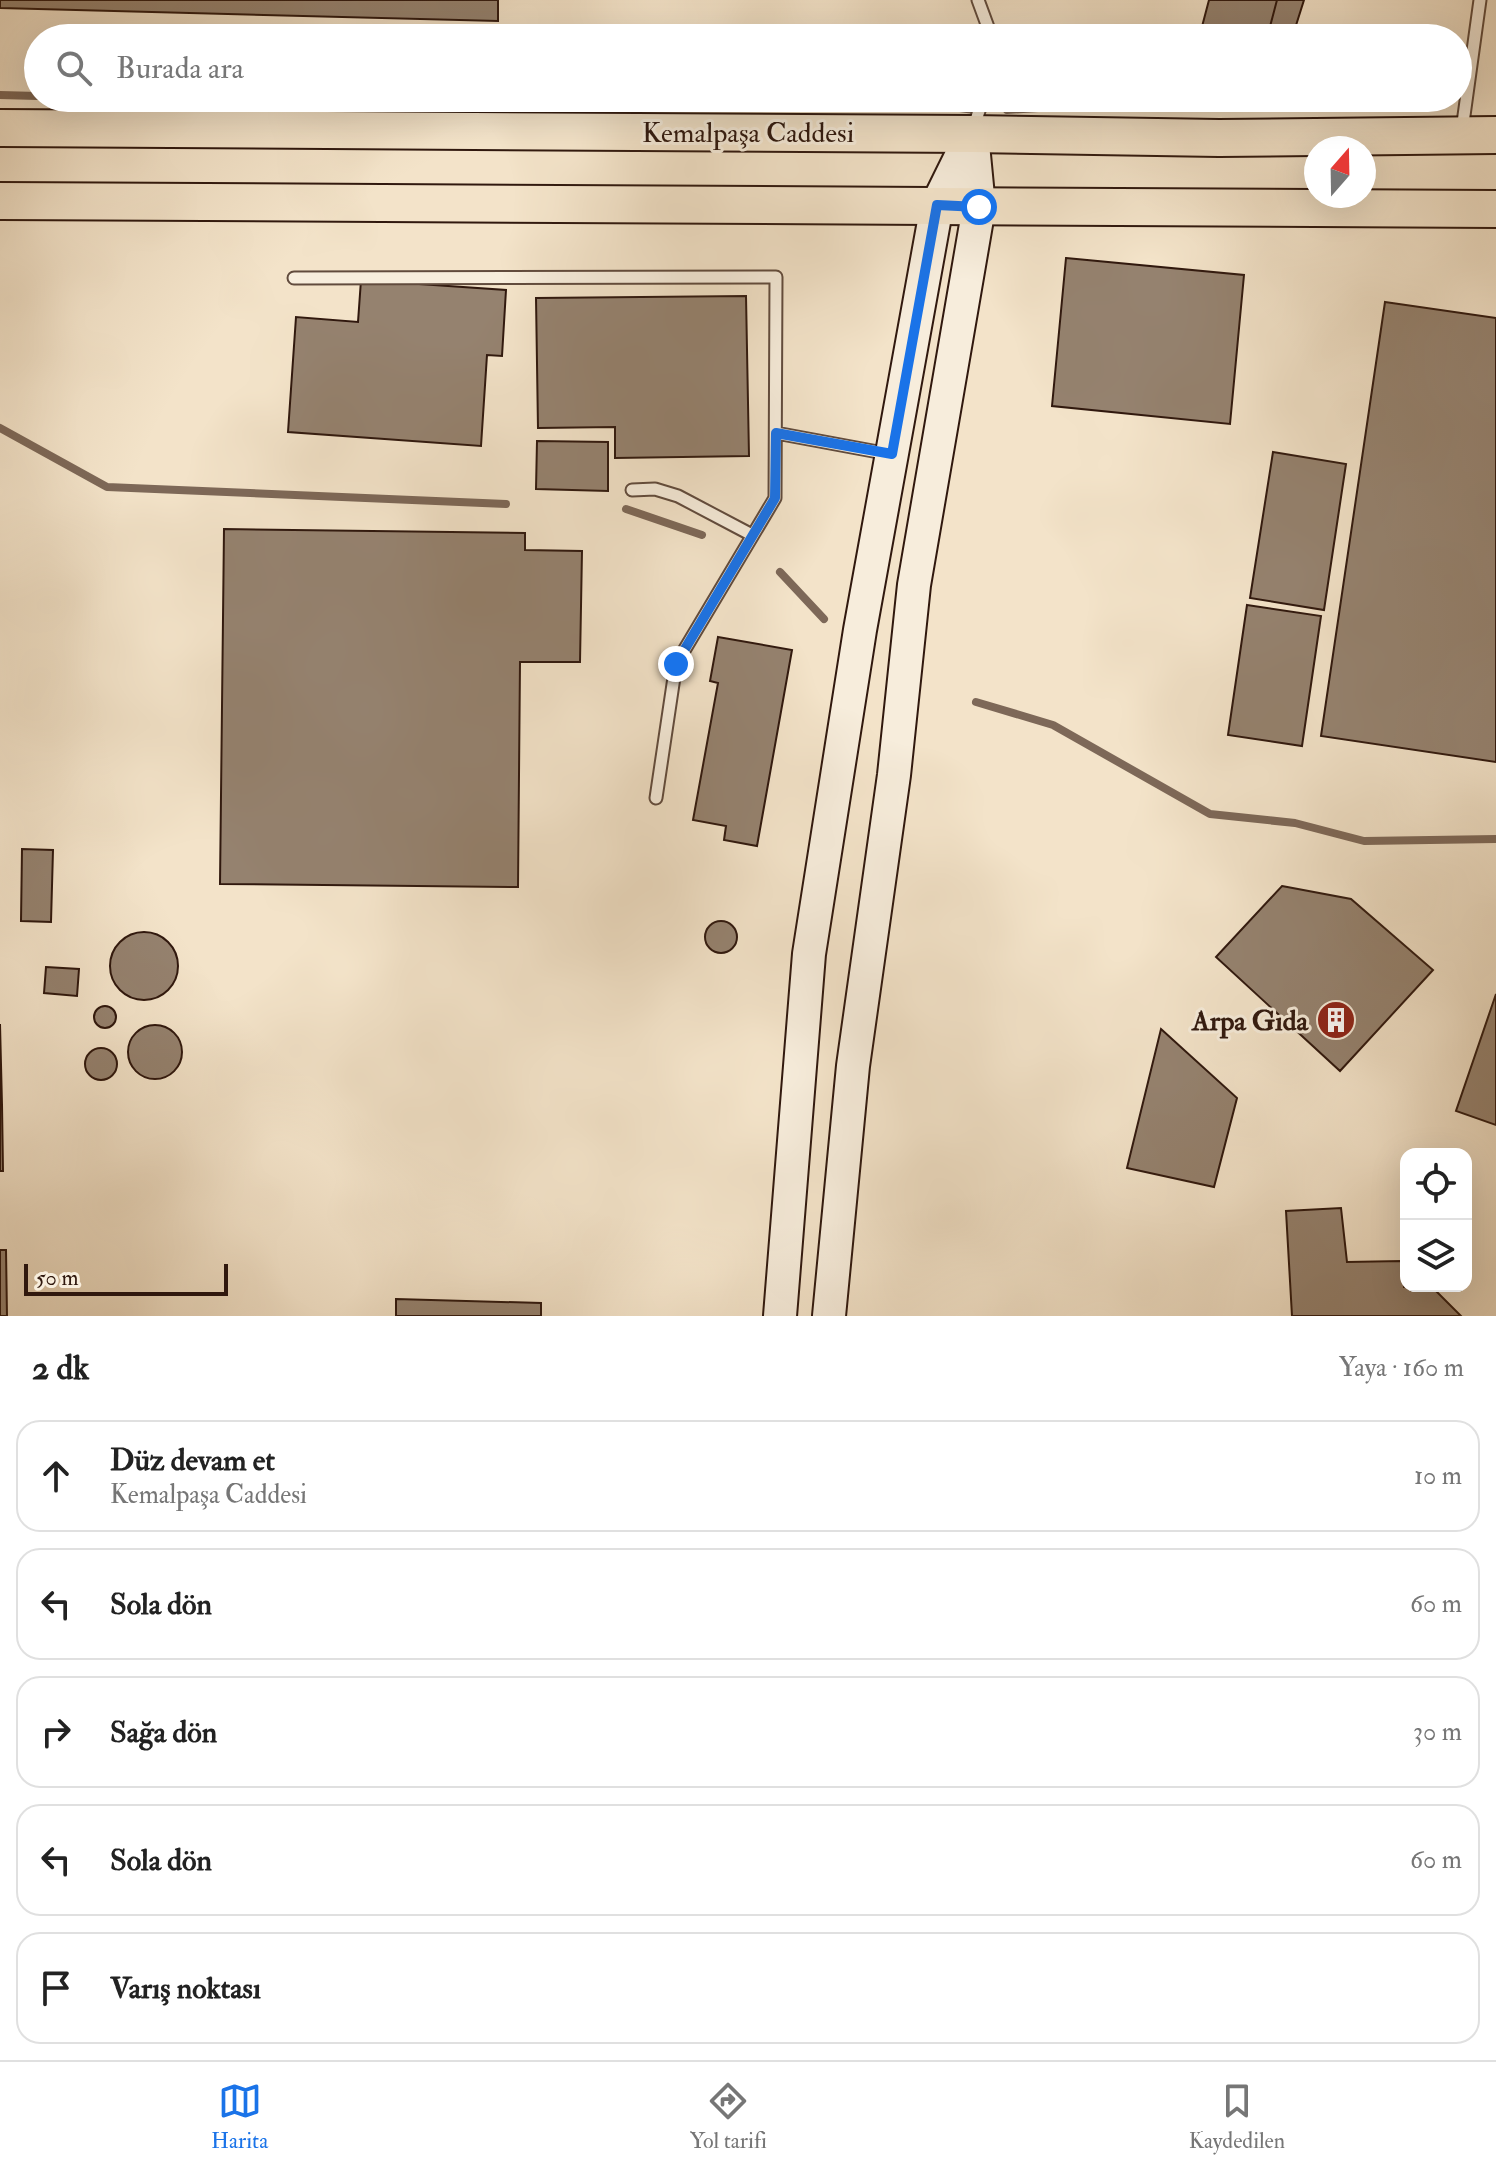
<!DOCTYPE html>
<html lang="tr">
<head>
<meta charset="utf-8">
<style>
	:root { --surface:#fff; --page:#f6f6f6; --text:#222; --muted:#767676; --line:#e0e0e0; --accent:#1a73e8 }
	body { margin:0; font-family:"IM FELL Double Pica",serif; background:var(--page); color:var(--text) }
	.controls { position:absolute; right:24px; bottom:24px; display:grid; overflow:hidden; border-radius:16px; box-shadow:0 8px 32px #0002 }
	.controls button { width:72px; height:72px; display:grid; place-items:center; padding:0; border:0; border-bottom:2px solid var(--line); background:var(--surface); color:var(--text); font:40px sans-serif }
	.compass { position:absolute; left:1304px; top:136px; width:72px; height:72px; border-radius:50%; background:var(--surface); box-shadow:0 8px 32px #0002; rotate:20deg }
	.scale { position:absolute; left:24px; bottom:20px; width:204px; box-sizing:border-box; padding-left:8px; border:4px solid #30180e; border-top:0; font-size:22px; line-height:28px; white-space:nowrap; color:#30180e; -webkit-text-stroke:6px #f7eddc; paint-order:stroke }
	.stop { position:absolute; width:24px; height:24px; margin:-18px; border:6px solid #1a73e8; border-radius:50%; background:#fff }
	.stop.end { background:#1a73e8; border-color:#fff; box-shadow:0 2px 8px #0008 }
	.list { margin:0; padding:0; list-style:none }
	h2 { display:flex; justify-content:space-between; align-items:center; height:104px; margin:0; padding:0 32px; font-size:34px }
	h2 small { font-size:26px; font-weight:400; color:var(--muted) }
	.list li { display:grid; grid-template-columns:52px 1fr auto; gap:24px; align-items:center; box-sizing:border-box; height:112px; margin:0 16px 16px; padding:0 16px; border:2px solid var(--line); border-radius:24px }
	.list b { display:block; font-size:30px; white-space:nowrap }
	.list p { margin:0; font-size:26px; white-space:nowrap; color:var(--muted) }
	.list em { font-size:26px; font-style:normal; color:var(--muted) }
	.icon { flex:none; width:44px; height:44px; fill:none; stroke:currentColor; stroke-width:2; stroke-linecap:round; stroke-linejoin:round }
	.map { position:relative; flex:none; width:1496px; height:1316px; overflow:hidden }
	.search { position:absolute; background:var(--surface); box-shadow:0 8px 32px #0002; left:24px; right:24px; top:24px; height:88px; display:flex; align-items:center; gap:20px; box-sizing:border-box; padding:0 28px; border-radius:44px; color:var(--muted); font-size:30px }
	.sheet { height:744px; background:var(--surface) }
	nav { display:flex; justify-content:space-around; align-items:center; box-sizing:border-box; height:112px; border-top:2px solid var(--line); background:var(--surface); font-size:22px; color:var(--muted) }
	nav a { display:grid; justify-items:center; gap:4px }
	nav .on { color:var(--accent) }
	.map>svg:first-child { display:block }
	.lines { fill:none; stroke-linecap:round; stroke-linejoin:round }
	.stream { stroke:#7d6858; stroke-width:8 }
	.building { fill:#95826f; stroke:#30180e; stroke-width:2 }
	.lane-casing { stroke:#614b3d; stroke-width:15 }
	.secondary-casing { stroke:#30180e; stroke-width:36 }
	.primary-casing { stroke:#30180e; stroke-width:40 }
	.lane { stroke:#f7eddc; stroke-width:11 }
	.secondary { stroke:#f7eddc; stroke-width:32 }
	.primary { stroke:#f3e3c9; stroke-width:36 }
	.route { stroke:#1a73e8; stroke-width:10 }
	.labels { text-anchor:middle; stroke-width:6; stroke-linejoin:round; paint-order:stroke }
	.street-label { font-size:28px; fill:#30180e; stroke:#f7eddc }
	.poi-label { font-size:28px; font-weight:bold; fill:#30180e; stroke:#f7eddc; text-anchor:end }
</style>
</head>
<body>
<div class="map">
<svg width="1496" height="1316" viewBox="0 0 1496 1316">
	<rect width="100%" height="100%" fill="#f3e3c9"/>
	<filter id="stains"><feTurbulence type="fractalNoise" baseFrequency=".0025" numOctaves="4"/><feColorMatrix values="0 0 0 0 .2 0 0 0 0 .09 0 0 0 0 .02 0 0 0 .5 -.17"/></filter>
	<radialGradient id="worn" r=".72"><stop offset=".6" stop-color="#630" stop-opacity="0"/><stop offset="1" stop-color="#630" stop-opacity=".3"/></radialGradient>
	<g class="lines">
		<path class="stream" d="M 0,95 L 38,96
			M 223,98 L 714,104 L 738,98
			M 889,98 L 974,110
			M 1007,110 L 1188,98
			M 0,428 L 107,487 L 506,504
			M 626,509 L 702,535
			M 780,572 L 824,619
			M 976,702 L 1053,725 L 1210,814 L 1295,823 L 1364,841 L 1496,839"/>
	</g>
	<path class="building" d="M 0,0 L 498,0 L 498,21 L 0,8 Z
		M 1209,0 L 1277,0 L 1267,38 L 1199,38 Z
		M 1277,0 L 1304,0 L 1292,38 L 1267,38 Z
		M 1066,258 L 1244,275 L 1230,424 L 1052,406 Z
		M 361,280 L 506,290 L 502,356 L 487,355 L 481,446 L 288,432 L 296,317 L 358,322 Z
		M 746,296 L 749,456 L 615,458 L 615,427 L 538,428 L 536,298 Z
		M 1385,302 L 1496,318 L 1496,762 L 1321,736 Z
		M 537,441 L 608,442 L 608,491 L 536,489 Z
		M 1273,452 L 1346,464 L 1324,610 L 1250,598 Z
		M 224,529 L 525,533 L 525,550 L 582,551 L 580,662 L 520,662 L 518,887 L 220,884 Z
		M 1247,605 L 1321,616 L 1302,746 L 1228,735 Z
		M 718,637 L 792,650 L 757,846 L 724,840 L 726,826 L 693,820 L 718,683 L 710,681 Z
		M 22,849 L 53,850 L 51,922 L 21,921 Z
		M 1282,886 L 1351,899 L 1433,970 L 1340,1071 L 1216,957 Z
		M705 937a16 16 0 1 1 32 0a16 16 0 1 1-32 0Z
		M110 966a34 34 0 1 1 68 0a34 34 0 1 1-68 0Z
		M 46,967 L 79,969 L 77,996 L 44,993 Z
		M 1496,994 L 1496,1125 L 1456,1111 Z
		M94 1017a11 11 0 1 1 22 0a11 11 0 1 1-22 0Z
		M 0,1024 L 2,1105 L 0,1105 Z
		M128 1052a27 27 0 1 1 54 0a27 27 0 1 1-54 0Z
		M 1161,1029 L 1237,1098 L 1214,1187 L 1127,1168 Z
		M85 1064a16 16 0 1 1 32 0a16 16 0 1 1-32 0Z
		M 0,1105 L 2,1105 L 3,1171 L 0,1171 Z
		M 1341,1208 L 1347,1262 L 1402,1261 L 1404,1287 L 1433,1288 L 1461,1316 L 1292,1316 L 1286,1211 Z
		M 0,1250 L 6,1250 L 7,1316 L 0,1316 Z
		M 396,1299 L 541,1303 L 541,1316 L 396,1316 Z"/>
	<g class="lines">
		<defs>
			<path id="lane" d="M 978,0 L 992,38
				M 973,130 L 983,98
				M 1462,130 L 1480,0
				M 294,278 L 776,277 L 775,498 L 676,664 L 656,798
				M 776,433 L 889,454
				M 632,490 L 655,489 L 678,496 L 752,535"/>
			<path id="secondary" d="M 780,1316 L 809,954 L 860,630 L 937,205 L 972,134
				M 829,1316 L 853,1066 L 894,775 L 914,585 L 979,207 L 972,134"/>
			<path id="primary" d="M 0,128 L 972,134 L 1219,138 L 1496,135
				M 0,201 L 1496,209"/>
		</defs>
		<use href="#lane" class="lane-casing"/>
		<use href="#secondary" class="secondary-casing"/>
		<use href="#primary" class="primary-casing"/>
		<use href="#lane" class="lane"/>
		<use href="#secondary" class="secondary"/>
		<use href="#primary" class="primary"/>
	</g>
	<g class="lines">
		<path class="route" d="M 676,664 L 775,498 L 776,433 L 892,454 L 937,205 L 979,207"/>
	</g>
	<defs>
		<symbol id="building-disc" viewBox="-11 -11 22 22"><circle r="9.5" fill="#8f2418" stroke="#f7eddc"/><path d="M-4-6H4V6H1V3H-1V6H-4ZM-2.5-4.3h1.7v1.8h-1.7ZM.8-4.3h1.7v1.8H.8ZM-2.5-1h1.7V.8h-1.7ZM.8-1h1.7V.8H.8Z" fill="#fff"/></symbol>
	</defs>
	<g fill-rule="evenodd">
		<use href="#building-disc" x="1314" y="998" width="44" height="44"/>
	</g>
	<g class="labels">
		<g class="street-label">
			<text x="748" y="142">Kemalpaşa Caddesi</text>
		</g>
		<g class="poi-label">
			<text x="1308" y="1030">Arpa Gıda</text>
		</g>
	</g>
	<rect width="100%" height="100%" filter="url(#stains)"/>
	<rect width="100%" height="100%" fill="url(#worn)"/>
</svg>
<div class="controls">
<button><svg class="icon" aria-label="locate" viewBox="0 0 24 24"><circle cx="12" cy="12" r="6"/><path d="M12 2v4M12 18v4M2 12h4M18 12h4"/></svg></button>
<button><svg class="icon" aria-label="layers" viewBox="0 0 24 24"><path d="M12 4l9 5-9 5-9-5zM3 14l9 5 9-5"/></svg></button>
</div>
<svg class="compass" viewBox="-18 -18 36 36"><path d="M0-13l5 13h-10z" fill="#e53935"/><path d="M0 13l5-13h-10z" fill="#767676"/></svg>
<div class="scale">50 m</div>
<div class="stop" style="left:979px;top:207px"></div>
<div class="stop end" style="left:676px;top:664px"></div>
<div class="search"><svg class="icon" aria-label="search" viewBox="0 0 24 24"><circle cx="10" cy="10" r="6"/><path d="M15 15l6 6"/></svg>Burada ara</div>
</div>
<section class="sheet">
<h2>2 dk<small>Yaya · 160 m</small></h2>
<ul class="list">
<li><svg class="icon" aria-label="ahead" viewBox="0 0 24 24"><path d="M12 20V5M6 11l6-6 6 6"/></svg><div><b>Düz devam et</b><p>Kemalpaşa Caddesi</p></div><em>10 m</em></li>
<li><svg class="icon" aria-label="left" viewBox="0 0 24 24"><path d="M17 20v-9H6M10 6l-5 5 5 5"/></svg><div><b>Sola dön</b></div><em>60 m</em></li>
<li><svg class="icon" aria-label="right" viewBox="0 0 24 24"><path d="M7 20v-9h11M14 6l5 5-5 5"/></svg><div><b>Sağa dön</b></div><em>30 m</em></li>
<li><svg class="icon" aria-label="left" viewBox="0 0 24 24"><path d="M17 20v-9H6M10 6l-5 5 5 5"/></svg><div><b>Sola dön</b></div><em>60 m</em></li>
<li><svg class="icon" aria-label="arrive" viewBox="0 0 24 24"><path d="M6 21V4h12l-3 4 3 4H6"/></svg><div><b>Varış noktası</b></div></li>
</ul>
</section>
<nav>
<a class="on"><svg class="icon" aria-label="map" viewBox="0 0 24 24"><path d="M3 6l6-2 6 2 6-2v14l-6 2-6-2-6 2zM9 4v14M15 6v14"/></svg>Harita</a>
<a><svg class="icon" aria-label="directions" viewBox="0 0 24 24"><path d="M12 3l9 9-9 9-9-9zM9 14v-3h6M13 9l2 2-2 2"/></svg>Yol tarifi</a>
<a><svg class="icon" aria-label="saved" viewBox="0 0 24 24"><path d="M7 4h10v16l-5-4-5 4z"/></svg>Kaydedilen</a>
</nav>
</body>
</html>
